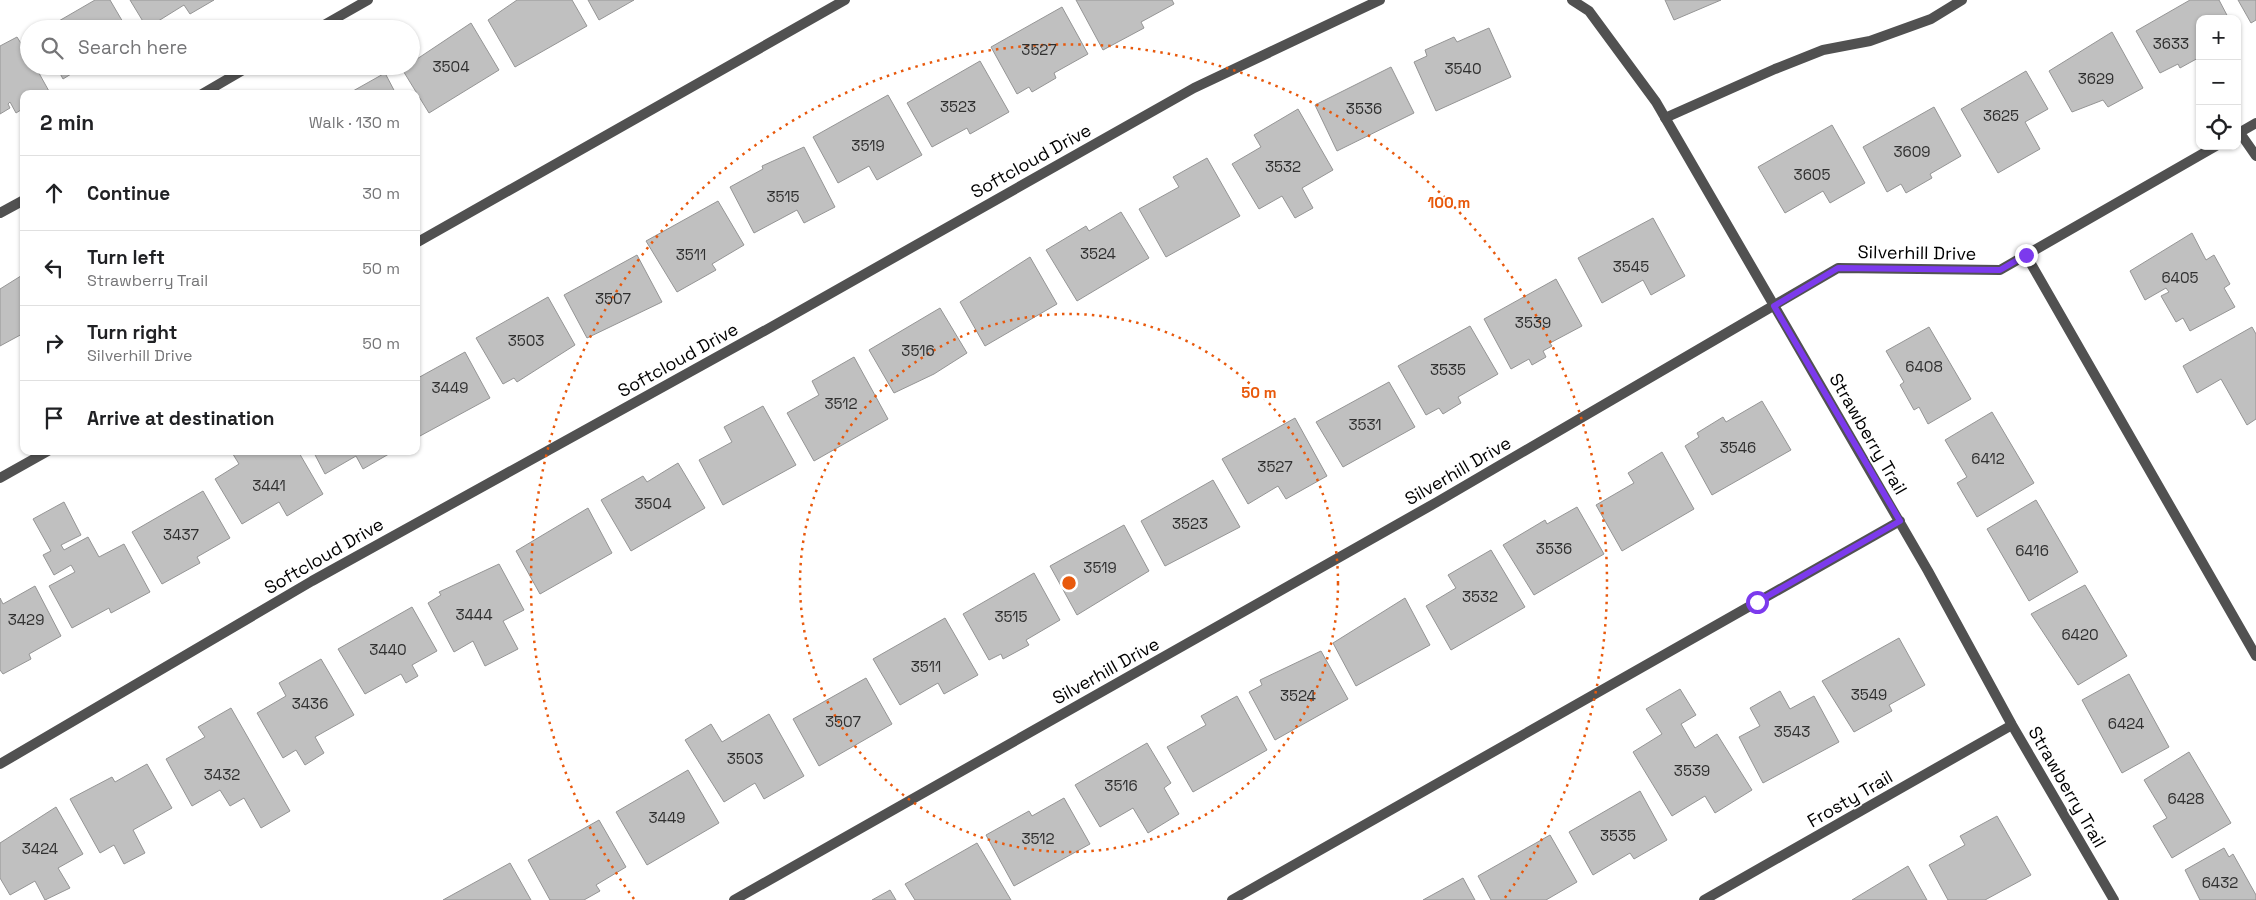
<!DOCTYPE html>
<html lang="en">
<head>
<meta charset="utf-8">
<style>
	:root { --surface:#fff; --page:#f6f6f6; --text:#202124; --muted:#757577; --line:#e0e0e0 }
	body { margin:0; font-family:"Space Grotesk",sans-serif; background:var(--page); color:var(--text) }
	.controls { position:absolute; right:15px; top:15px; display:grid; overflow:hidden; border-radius:10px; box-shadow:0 1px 4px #0004 }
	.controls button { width:45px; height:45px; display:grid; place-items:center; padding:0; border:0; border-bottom:1px solid var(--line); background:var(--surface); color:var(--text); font:25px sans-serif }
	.stop { position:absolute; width:15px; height:15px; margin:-11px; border:4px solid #7c3aed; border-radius:50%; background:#fff }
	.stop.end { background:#7c3aed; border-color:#fff; box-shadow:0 1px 5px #0008 }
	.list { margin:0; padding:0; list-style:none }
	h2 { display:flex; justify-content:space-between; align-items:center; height:65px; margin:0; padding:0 20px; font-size:21px }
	h2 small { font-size:16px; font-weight:400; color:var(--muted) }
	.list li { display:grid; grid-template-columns:32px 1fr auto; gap:15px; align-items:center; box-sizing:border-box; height:75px; padding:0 20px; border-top:1px solid var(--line) }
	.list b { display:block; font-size:19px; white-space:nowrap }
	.list p { margin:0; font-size:16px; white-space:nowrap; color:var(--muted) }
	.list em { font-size:16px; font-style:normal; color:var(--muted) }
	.icon { flex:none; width:28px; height:28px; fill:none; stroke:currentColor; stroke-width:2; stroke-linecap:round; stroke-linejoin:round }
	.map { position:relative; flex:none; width:2256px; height:900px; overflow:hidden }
	.search { position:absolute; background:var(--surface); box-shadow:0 1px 4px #0004; left:20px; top:20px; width:400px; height:55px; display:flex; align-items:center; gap:12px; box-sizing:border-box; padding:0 18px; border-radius:28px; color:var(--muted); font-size:19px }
	.panel { position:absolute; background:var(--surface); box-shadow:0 1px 4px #0004; left:20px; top:90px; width:400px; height:365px; border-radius:10px }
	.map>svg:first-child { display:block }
	.building { fill:#c0c0c0; stroke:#959595 }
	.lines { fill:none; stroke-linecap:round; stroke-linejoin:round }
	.service { stroke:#515151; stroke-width:10 }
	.minor { stroke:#515151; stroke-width:10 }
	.route { stroke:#7c3aed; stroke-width:6 }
	.ring { fill:none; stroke:#e8590c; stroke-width:2.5; stroke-dasharray:2.5 5 }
	.labels { text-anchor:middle; stroke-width:4; stroke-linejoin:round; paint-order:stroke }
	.number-label { font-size:15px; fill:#303030 }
	.street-label { font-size:18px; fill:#000; stroke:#fff }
	.centre { fill:#e8590c; stroke:#fff; stroke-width:2.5 }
	.ring-label { font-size:15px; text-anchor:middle; font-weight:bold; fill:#e8590c; stroke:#fff; stroke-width:4; stroke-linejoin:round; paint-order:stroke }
</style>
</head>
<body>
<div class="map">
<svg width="2256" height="900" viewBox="0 0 2256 900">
	<rect width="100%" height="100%" fill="#fff"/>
	<path class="building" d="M 95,0 L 110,0 L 127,29 L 45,29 Z
		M 130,0 L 214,0 L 190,14 L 184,5 L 147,28 Z
		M 517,0 L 572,0 L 587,26 L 515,67 L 488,20 Z
		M 588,0 L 634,0 L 599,20 Z
		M 1076,0 L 1172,0 L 1174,4 L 1141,22 L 1144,28 L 1103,50 Z
		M 1665,0 L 1721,0 L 1674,20 Z
		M 2190,0 L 2219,0 L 2229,19 L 2200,19 L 2200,57 L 2180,68 L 2178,64 L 2160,73 L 2136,31 Z
		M 2238,0 L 2256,0 L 2256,20 L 2251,23 Z
		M 1062,7 L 1088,54 L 1054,73 L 1056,78 L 1032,92 L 1029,87 L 1017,94 L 991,47 Z
		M 471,23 L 499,70 L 429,113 L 402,69 L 411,66 L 411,63 Z
		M 1489,28 L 1511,77 L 1436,111 L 1414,62 L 1427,56 L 1425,50 L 1454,37 L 1457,42 Z
		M 2112,32 L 2143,88 L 2108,107 L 2103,100 L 2072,112 L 2049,71 Z
		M 17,37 L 29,56 L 29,66 L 35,66 L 50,93 L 24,94 L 24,108 L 16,113 L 10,102 L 8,104 L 10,108 L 0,114 L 0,46 Z
		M 980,61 L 1009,112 L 970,134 L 967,128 L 932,147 L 907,103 Z
		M 56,66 L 84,66 L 63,79 Z
		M 1391,67 L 1414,113 L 1337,151 L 1315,105 Z
		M 2026,71 L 2048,109 L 2025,122 L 2040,149 L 1998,173 L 1961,109 Z
		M 385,73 L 396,94 L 354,94 L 353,91 Z
		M 888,95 L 922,155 L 877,180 L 869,166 L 838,183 L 813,137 Z
		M 1934,107 L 1961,156 L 1930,174 L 1932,178 L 1906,193 L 1901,184 L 1887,192 L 1863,147 Z
		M 1298,109 L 1333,170 L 1302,188 L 1313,208 L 1295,218 L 1282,196 L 1259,209 L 1232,164 L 1261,147 L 1254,135 Z
		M 1832,125 L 1865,183 L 1830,203 L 1823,191 L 1785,213 L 1758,167 Z
		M 804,147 L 835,207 L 804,223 L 797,210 L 754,233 L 730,187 L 763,169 L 762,166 Z
		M 1207,158 L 1240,216 L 1166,257 L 1139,209 L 1179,187 L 1173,177 Z
		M 718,201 L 744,245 L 712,264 L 716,270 L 677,292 L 646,241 Z
		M 1121,212 L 1149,258 L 1077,301 L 1046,250 L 1086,226 L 1089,231 Z
		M 1653,218 L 1685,276 L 1651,295 L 1643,280 L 1602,303 L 1578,258 Z
		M 2192,233 L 2206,260 L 2214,255 L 2230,284 L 2224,288 L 2235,307 L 2190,331 L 2183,318 L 2176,322 L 2161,296 L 2169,292 L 2166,288 L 2145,300 L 2130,271 Z
		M 637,255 L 662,302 L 587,338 L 564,295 Z
		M 1030,257 L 1057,304 L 985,346 L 960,302 Z
		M 24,274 L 24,333 L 0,346 L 0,289 Z
		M 1556,279 L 1582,326 L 1550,343 L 1552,346 L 1543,351 L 1546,357 L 1532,365 L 1529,359 L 1511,369 L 1484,319 Z
		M 548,297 L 575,345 L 517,382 L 514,378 L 503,384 L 476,338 Z
		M 940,308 L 967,353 L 934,374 L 894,393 L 869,350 Z
		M 1470,326 L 1498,374 L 1458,397 L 1461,403 L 1443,414 L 1439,408 L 1426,415 L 1398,366 Z
		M 1929,327 L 1971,399 L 1928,424 L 1919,407 L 1914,410 L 1900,385 L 1904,382 L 1886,351 Z
		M 2252,327 L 2256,334 L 2256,419 L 2247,425 L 2221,379 L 2197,393 L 2183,366 Z
		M 465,352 L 490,398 L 420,436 L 416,430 L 416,379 Z
		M 854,357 L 888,419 L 814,461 L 787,413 L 819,395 L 812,381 Z
		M 1389,382 L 1415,427 L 1343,467 L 1316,422 Z
		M 1762,401 L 1791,450 L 1712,495 L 1685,446 L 1699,437 L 1697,433 L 1723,417 L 1726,422 Z
		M 763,406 L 796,465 L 723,505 L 699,460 L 732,442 L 724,427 Z
		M 1992,412 L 2034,483 L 1977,517 L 1957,483 L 1967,477 L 1945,440 Z
		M 1295,418 L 1327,476 L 1286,499 L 1278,486 L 1248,504 L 1222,459 Z
		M 231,451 L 298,451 L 323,494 L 287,516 L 279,502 L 242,524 L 215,479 L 239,464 Z
		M 313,451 L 394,451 L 363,469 L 356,456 L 325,474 Z
		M 1662,452 L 1694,509 L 1622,551 L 1596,505 L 1634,483 L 1628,473 Z
		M 678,463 L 705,508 L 631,551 L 601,500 L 643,476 L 647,482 Z
		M 1213,480 L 1240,527 L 1165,566 L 1141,521 Z
		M 203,491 L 230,538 L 197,557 L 200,563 L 162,584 L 132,532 Z
		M 2036,500 L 2078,572 L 2029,601 L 1987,529 Z
		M 64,502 L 81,535 L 61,545 L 64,550 L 88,537 L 99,557 L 124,544 L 150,592 L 111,613 L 109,608 L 72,628 L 49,586 L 75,572 L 71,565 L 54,575 L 43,555 L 51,551 L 33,519 Z
		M 1577,507 L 1604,554 L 1534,595 L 1503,545 L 1545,520 L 1547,524 Z
		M 588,508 L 612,553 L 540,594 L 516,551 Z
		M 1124,525 L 1149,571 L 1077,615 L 1050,566 Z
		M 1491,550 L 1525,607 L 1451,650 L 1426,606 L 1456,588 L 1448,575 Z
		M 499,564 L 524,610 L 503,621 L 518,649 L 485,666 L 473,641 L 454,652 L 428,603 L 441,595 L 439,592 Z
		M 1034,573 L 1060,620 L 1026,640 L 1029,645 L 1003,659 L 1001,654 L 989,660 L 963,614 Z
		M 2085,585 L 2127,656 L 2078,685 L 2031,614 Z
		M 35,586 L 61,636 L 29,654 L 31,659 L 3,674 L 0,670 L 0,598 L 3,604 Z
		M 1405,598 L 1430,645 L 1356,686 L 1333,643 Z
		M 412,607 L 437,651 L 412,665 L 418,676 L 406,683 L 401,674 L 365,694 L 338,649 Z
		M 945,618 L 978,675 L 944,694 L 938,683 L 900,705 L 873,659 Z
		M 1899,638 L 1925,685 L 1889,705 L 1892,711 L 1854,732 L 1822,681 Z
		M 1321,651 L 1348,699 L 1275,740 L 1249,692 L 1262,685 L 1260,680 Z
		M 321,659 L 354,715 L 315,737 L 324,753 L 305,765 L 296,750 L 283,758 L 257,713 L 286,696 L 279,683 Z
		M 2129,674 L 2169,747 L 2122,773 L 2082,700 Z
		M 866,678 L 892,724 L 819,766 L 793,719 Z
		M 1680,689 L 1696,715 L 1681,724 L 1695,748 L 1717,734 L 1752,790 L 1715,813 L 1705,796 L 1672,816 L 1633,752 L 1662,734 L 1646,709 Z
		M 1780,691 L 1790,709 L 1814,696 L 1839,742 L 1763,783 L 1739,737 L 1760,726 L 1750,708 Z
		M 1237,696 L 1267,750 L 1193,792 L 1167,747 L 1206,725 L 1201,716 Z
		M 231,708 L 290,811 L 261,828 L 244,798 L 230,806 L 220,790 L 192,806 L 166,759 L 205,737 L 198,727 Z
		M 769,714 L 804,776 L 764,799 L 755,783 L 724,802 L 685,740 L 711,724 L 722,742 Z
		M 1147,743 L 1171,783 L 1164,788 L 1179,814 L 1148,833 L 1133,808 L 1100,827 L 1075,785 Z
		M 2189,752 L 2231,823 L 2172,858 L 2153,826 L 2167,818 L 2144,780 Z
		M 147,764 L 172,808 L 133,830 L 145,853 L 124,864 L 114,845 L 100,853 L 70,799 L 112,777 L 115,782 Z
		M 688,770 L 719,823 L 647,865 L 616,812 Z
		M 1640,791 L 1667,840 L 1634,859 L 1630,853 L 1593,875 L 1569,832 Z
		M 1064,798 L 1090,844 L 1014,886 L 986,835 L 1029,811 L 1032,816 Z
		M 56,807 L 83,854 L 58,868 L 70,888 L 45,900 L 35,881 L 10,895 L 0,878 L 0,843 Z
		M 1997,816 L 2031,875 L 1985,900 L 1948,900 L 1929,865 L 1965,845 L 1960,836 Z
		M 599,820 L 626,867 L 596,885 L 600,891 L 584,900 L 550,900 L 528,860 Z
		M 1550,835 L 1577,882 L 1546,900 L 1491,900 L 1478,876 Z
		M 977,843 L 1011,900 L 915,900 L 905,884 Z
		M 2224,848 L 2229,857 L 2233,854 L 2256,895 L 2256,900 L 2200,900 L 2185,870 Z
		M 510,863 L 531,900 L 443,900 Z
		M 1908,866 L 1927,900 L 1852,900 Z
		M 1463,878 L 1475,900 L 1423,900 Z
		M 890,890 L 896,900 L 872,900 Z"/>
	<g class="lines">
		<path class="service" d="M 1665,118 L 1775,69 L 1823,50 L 1870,41 L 1931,19 L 1962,0
			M 416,243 L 845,0
			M 2026,255 L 2256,656
			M 0,478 L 48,451
			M 1232,900 L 1900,521"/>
		<path class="minor" d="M 1572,0 L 1589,11 L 1656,102 L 1928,571 L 2012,725 L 2114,900
			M 317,29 L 368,0
			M 202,94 L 250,66
			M 2240,133 L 2256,156
			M 2237,134 L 2256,123
			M 0,213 L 24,200
			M 0,764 L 312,581 L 764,331 L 1194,88 L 1380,0
			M 734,900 L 1437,502 L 1838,268 L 2000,270 L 2216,146
			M 1704,900 L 2012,725"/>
	</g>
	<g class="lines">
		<path class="route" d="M 1757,602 L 1900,521 L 1774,306 L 1838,268 L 2000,270 L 2026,255"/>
	</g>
	<g class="ring">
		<circle cx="1069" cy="583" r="269"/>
		<path d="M634 899A538 538 0 1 1 1504 899"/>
	</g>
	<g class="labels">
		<g class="number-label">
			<text x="2171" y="49">3633</text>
			<text x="1039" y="55">3527</text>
			<text x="451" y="72">3504</text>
			<text x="1463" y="74">3540</text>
			<text x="2096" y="84">3629</text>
			<text x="958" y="112">3523</text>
			<text x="1364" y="114">3536</text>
			<text x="2001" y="121">3625</text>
			<text x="868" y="151">3519</text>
			<text x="1912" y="157">3609</text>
			<text x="1283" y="172">3532</text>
			<text x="1812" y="180">3605</text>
			<text x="783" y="202">3515</text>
			<text x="1098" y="259">3524</text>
			<text x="691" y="260">3511</text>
			<text x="1631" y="272">3545</text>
			<text x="2180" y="283">6405</text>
			<text x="613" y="304">3507</text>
			<text x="1533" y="328">3539</text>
			<text x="526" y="346">3503</text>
			<text x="918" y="356">3516</text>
			<text x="1924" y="372">6408</text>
			<text x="1448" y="375">3535</text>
			<text x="450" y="393">3449</text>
			<text x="841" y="409">3512</text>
			<text x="1365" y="430">3531</text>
			<text x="1738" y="453">3546</text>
			<text x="1988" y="464">6412</text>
			<text x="1275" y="472">3527</text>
			<text x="269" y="491">3441</text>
			<text x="653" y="509">3504</text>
			<text x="1190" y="529">3523</text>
			<text x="181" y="540">3437</text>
			<text x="1554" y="554">3536</text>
			<text x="2032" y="556">6416</text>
			<text x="1100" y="573">3519</text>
			<text x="1480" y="602">3532</text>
			<text x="474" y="620">3444</text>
			<text x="1011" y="622">3515</text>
			<text x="26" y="625">3429</text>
			<text x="2080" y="640">6420</text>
			<text x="388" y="655">3440</text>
			<text x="926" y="672">3511</text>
			<text x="1869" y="700">3549</text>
			<text x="1298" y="701">3524</text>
			<text x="310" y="709">3436</text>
			<text x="843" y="727">3507</text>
			<text x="2126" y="729">6424</text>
			<text x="1792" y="737">3543</text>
			<text x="745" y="764">3503</text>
			<text x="1692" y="776">3539</text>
			<text x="222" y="780">3432</text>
			<text x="1121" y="791">3516</text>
			<text x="2186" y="804">6428</text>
			<text x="667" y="823">3449</text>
			<text x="1618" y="841">3535</text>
			<text x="1038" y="844">3512</text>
			<text x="40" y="854">3424</text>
			<text x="2220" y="888">6432</text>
		</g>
		<g class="street-label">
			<text transform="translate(1031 161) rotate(-29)" y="6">Softcloud Drive</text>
			<text transform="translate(1917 253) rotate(1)" y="6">Silverhill Drive</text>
			<text transform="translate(678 360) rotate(-29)" y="6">Softcloud Drive</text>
			<text transform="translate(1868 434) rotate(60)" y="6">Strawberry Trail</text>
			<text transform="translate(1458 471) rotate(-30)" y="6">Silverhill Drive</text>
			<text transform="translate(324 556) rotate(-30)" y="6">Softcloud Drive</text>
			<text transform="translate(1106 671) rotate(-29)" y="6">Silverhill Drive</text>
			<text transform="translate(2067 787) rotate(60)" y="6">Strawberry Trail</text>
			<text transform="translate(1850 799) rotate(-30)" y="6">Frosty Trail</text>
		</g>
	</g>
	<circle cx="1069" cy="583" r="8" class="centre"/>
	<g class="ring-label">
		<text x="1449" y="208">100 m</text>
		<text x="1259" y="398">50 m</text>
	</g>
</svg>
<div class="controls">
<button>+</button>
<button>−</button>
<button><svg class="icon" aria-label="locate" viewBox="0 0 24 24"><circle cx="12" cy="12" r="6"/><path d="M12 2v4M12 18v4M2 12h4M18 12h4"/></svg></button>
</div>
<div class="stop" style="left:1757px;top:602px"></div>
<div class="stop end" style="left:2026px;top:255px"></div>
<div class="search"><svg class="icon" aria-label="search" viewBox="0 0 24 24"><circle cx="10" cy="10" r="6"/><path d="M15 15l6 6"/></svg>Search here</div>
<section class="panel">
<h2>2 min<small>Walk · 130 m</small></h2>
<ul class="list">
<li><svg class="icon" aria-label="ahead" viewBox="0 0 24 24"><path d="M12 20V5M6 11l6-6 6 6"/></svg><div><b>Continue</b></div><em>30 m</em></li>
<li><svg class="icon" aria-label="left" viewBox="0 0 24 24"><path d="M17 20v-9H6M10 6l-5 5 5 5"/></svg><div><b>Turn left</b><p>Strawberry Trail</p></div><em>50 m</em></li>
<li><svg class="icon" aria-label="right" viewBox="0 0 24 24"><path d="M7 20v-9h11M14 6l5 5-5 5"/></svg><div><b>Turn right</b><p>Silverhill Drive</p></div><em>50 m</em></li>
<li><svg class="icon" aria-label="arrive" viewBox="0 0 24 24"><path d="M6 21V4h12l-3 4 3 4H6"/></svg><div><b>Arrive at destination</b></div></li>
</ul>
</section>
</div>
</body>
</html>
